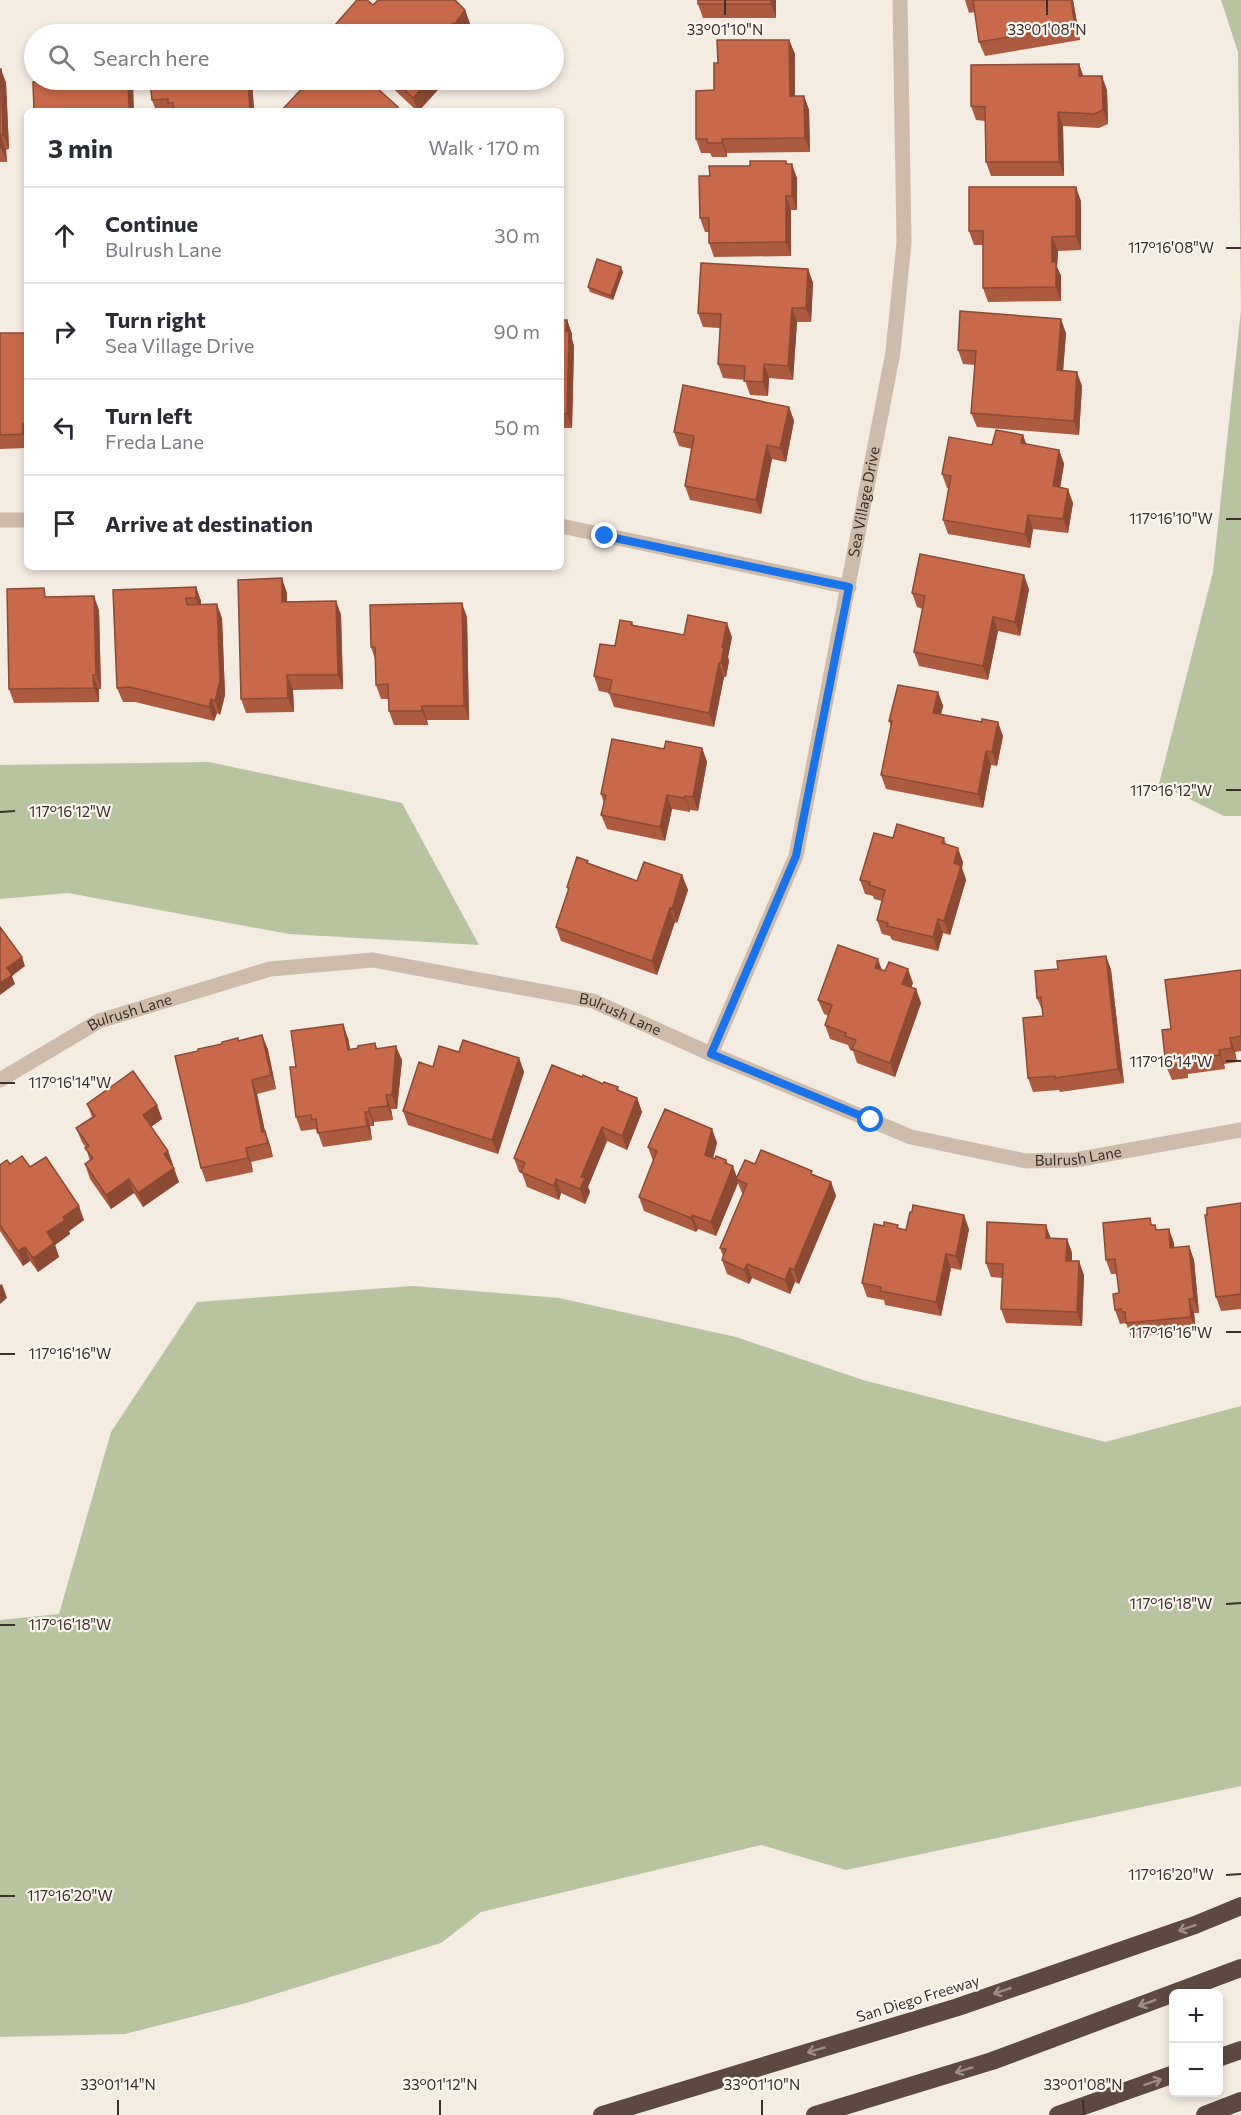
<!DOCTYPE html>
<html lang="en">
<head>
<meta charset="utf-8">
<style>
	:root { --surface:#fff; --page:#f7f7f7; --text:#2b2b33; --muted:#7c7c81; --line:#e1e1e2 }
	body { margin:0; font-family:Commissioner,sans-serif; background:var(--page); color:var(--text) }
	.controls { position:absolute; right:18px; bottom:18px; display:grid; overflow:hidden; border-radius:9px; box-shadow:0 3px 9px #0003 }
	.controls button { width:54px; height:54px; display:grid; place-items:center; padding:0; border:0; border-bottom:2px solid var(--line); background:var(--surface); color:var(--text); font:30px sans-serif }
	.stop { position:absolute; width:18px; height:18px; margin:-14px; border:4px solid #1a73e8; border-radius:50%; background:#fff }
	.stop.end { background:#1a73e8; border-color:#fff; box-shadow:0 2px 6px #0008 }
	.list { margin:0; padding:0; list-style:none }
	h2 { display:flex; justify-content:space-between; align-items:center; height:78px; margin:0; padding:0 24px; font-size:26px }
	h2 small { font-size:20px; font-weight:400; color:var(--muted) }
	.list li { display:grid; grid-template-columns:39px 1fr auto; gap:18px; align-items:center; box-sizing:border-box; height:96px; padding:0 24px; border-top:2px solid var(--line) }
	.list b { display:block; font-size:22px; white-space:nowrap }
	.list p { margin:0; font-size:20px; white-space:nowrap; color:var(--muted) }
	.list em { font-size:20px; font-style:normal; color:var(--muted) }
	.icon { flex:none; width:33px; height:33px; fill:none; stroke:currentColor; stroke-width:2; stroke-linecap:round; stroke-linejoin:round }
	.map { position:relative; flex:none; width:1241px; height:2115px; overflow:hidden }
	.search { position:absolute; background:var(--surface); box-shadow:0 3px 9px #0003; left:24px; top:24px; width:540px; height:66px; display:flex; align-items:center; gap:15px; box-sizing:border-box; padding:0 21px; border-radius:33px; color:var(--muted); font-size:22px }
	.panel { position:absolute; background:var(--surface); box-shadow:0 3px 9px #0003; left:24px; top:108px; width:540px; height:462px; border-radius:9px }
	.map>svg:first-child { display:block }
	.green { fill:#b8c4a0 }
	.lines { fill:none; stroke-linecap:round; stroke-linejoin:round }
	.minor { stroke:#cdbbac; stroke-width:15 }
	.highway { stroke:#5c4a42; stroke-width:18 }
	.wall { fill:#ac5a40 }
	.shaded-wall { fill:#8c4a34 }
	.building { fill:#c8694b; stroke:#8c4a34; stroke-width:1.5 }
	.oneway { stroke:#9c8e87 }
	.route { stroke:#1a73e8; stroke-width:8 }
	.ticks { fill:none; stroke:#3b302b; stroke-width:2 }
	.labels { text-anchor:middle; stroke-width:4.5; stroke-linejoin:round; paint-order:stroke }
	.street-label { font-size:15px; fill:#3b302b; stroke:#fbf5ee }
	.ticks-label { font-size:15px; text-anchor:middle; fill:#3b302b; stroke:#fbf5ee; stroke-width:4.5; stroke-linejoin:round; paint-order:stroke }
</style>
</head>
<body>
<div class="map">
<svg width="1241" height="2115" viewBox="0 0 1241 2115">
	<rect width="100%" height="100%" fill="#f4ebe1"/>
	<path class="green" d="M 1221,0 L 1241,0 L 1241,816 L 1224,816 L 1159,784 L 1213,572 L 1241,310 L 1238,52 Z
		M 209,762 L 402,803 L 479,945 L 289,934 L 68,893 L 0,899 L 0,765 Z
		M 413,1286 L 559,1298 L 736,1337 L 863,1380 L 1105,1442 L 1241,1406 L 1241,1786 L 846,1870 L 761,1845 L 481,1912 L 441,1943 L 246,2003 L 125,2034 L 0,2037 L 0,1620 L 59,1614 L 111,1432 L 197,1302 Z"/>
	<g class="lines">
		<g class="minor">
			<path d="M 0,520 L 27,520"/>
			<path d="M 561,526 L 849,587"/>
			<path id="s1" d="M 711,1054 L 796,856 L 893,352 L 904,243 L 900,0"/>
			<path id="s2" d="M 0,1080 L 99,1021 L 270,969 L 373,960 L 593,1001 L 711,1054 L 911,1137 L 1026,1161 L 1075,1160 L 1241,1130"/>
		</g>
		<path class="highway" d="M 1218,2058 L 1241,2050
			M 602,2115 L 958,2007 L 1195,1925 L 1241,1906
			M 815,2115 L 992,2061 L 1241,1968
			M 1058,2115 L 1174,2074
			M 1205,2115 L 1241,2101"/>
	</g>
	<path class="wall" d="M 776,0 L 776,18 L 703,18 L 698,4 Z
		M 965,0 L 1073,0 L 1080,40 L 985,56 L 979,42 L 975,12 L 969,13 Z
		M 373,5 L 465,10 L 470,24 L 463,34 L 338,34 L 335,25 Z
		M 789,40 L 795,54 L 795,96 L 804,96 L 809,110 L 810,152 L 727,153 L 727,157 L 712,157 L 710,153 L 701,153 L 696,139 L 714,90 L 718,63 Z
		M 1079,64 L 1083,76 L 1107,90 L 1108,124 L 1099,128 L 1063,126 L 1064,176 L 991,176 L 986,162 L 985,121 L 976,120 L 971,106 Z
		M 0,69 L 6,83 L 9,149 L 6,150 L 7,162 L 0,162 Z
		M 252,80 L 254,111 L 156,111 L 152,100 Z
		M 302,80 L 368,80 L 398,107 L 400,111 L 281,111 L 306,83 Z
		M 384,80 L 447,80 L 419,111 L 417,111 Z
		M 786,161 L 787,164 L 797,178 L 797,210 L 791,210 L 791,256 L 714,257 L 709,243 L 709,232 L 705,232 L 700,218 L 710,176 L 750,166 Z
		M 1081,201 L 1081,250 L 1058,251 L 1057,267 L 1061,276 L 1061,301 L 988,302 L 983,288 L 983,245 L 974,245 L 969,231 Z
		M 808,269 L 813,283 L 811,322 L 797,322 L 793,380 L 769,378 L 768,396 L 750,395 L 745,380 L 723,378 L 718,364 L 720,328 L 703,327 L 698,313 Z
		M 623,272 L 613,300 L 590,292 L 588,287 Z
		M 561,320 L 567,320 L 572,334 L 572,339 L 574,346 L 572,428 L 561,428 Z
		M 0,333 L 27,333 L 27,448 L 0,449 Z
		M 1066,333 L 1063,371 L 1082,386 L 1079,435 L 977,427 L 971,413 L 975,365 L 963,364 L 958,350 Z
		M 789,407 L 794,421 L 786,462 L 772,459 L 761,514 L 690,500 L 685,486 L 692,449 L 679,446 L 674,432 Z
		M 1023,435 L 1026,444 L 1059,450 L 1064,464 L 1060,488 L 1073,503 L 1068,533 L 1033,529 L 1030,548 L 948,534 L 943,520 L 949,488 L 947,488 L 942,474 L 992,445 Z
		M 196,587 L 201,601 L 201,605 L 222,618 L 225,695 L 220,715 L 217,713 L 214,721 L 135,702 L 123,702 L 117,688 Z
		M 1029,589 L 1020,636 L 998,631 L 988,680 L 919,666 L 914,652 L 923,609 L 917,607 L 912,593 Z
		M 287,593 L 287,602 L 336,601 L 341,615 L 343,689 L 293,690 L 294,712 L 246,713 L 241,699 Z
		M 47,597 L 99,610 L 101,689 L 99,689 L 99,702 L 14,703 L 9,689 Z
		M 467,617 L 469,720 L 427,720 L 428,725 L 394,725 L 389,711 L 389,699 L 381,699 L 376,685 L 375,659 L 371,647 Z
		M 632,622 L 633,625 L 684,635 L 732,637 L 728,657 L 729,661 L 726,677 L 724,677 L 714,727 L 614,707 L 609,693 L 599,691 L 594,676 Z
		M 938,692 L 943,706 L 941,714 L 1003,736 L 997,766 L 991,765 L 983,808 L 886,789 L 881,775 L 891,726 L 889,721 Z
		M 702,748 L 707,762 L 698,811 L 690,810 L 690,812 L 672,809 L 665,841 L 607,829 L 601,815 L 604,803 L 601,794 L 664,749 Z
		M 893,838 L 944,838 L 946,844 L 963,862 L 962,868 L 966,880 L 950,935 L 943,933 L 938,951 L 892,940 L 890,936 L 882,934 L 877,920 L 882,901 L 874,899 L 873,896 L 865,894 L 860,880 Z
		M 589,863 L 637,881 L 682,875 L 688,890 L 677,923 L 675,922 L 657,975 L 561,941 L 556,927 L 568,891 L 567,887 Z
		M 1106,956 L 1111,970 L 1124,1083 L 1060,1092 L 1059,1090 L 1033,1092 L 1028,1078 L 1043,1016 L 1043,1012 L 1037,998 L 1058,969 Z
		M 882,970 L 913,983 L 911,988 L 916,989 L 921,1003 L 895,1077 L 857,1063 L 853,1051 L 850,1050 L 848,1045 L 830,1039 L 825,1025 L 829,1016 L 824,1014 L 818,1000 Z
		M 1241,970 L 1241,1051 L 1235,1052 L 1237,1062 L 1224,1064 L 1225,1069 L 1188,1074 L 1188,1078 L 1172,1080 L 1166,1066 L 1171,1029 Z
		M 262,1035 L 268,1050 L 276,1089 L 257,1094 L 265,1131 L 270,1145 L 273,1157 L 251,1162 L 253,1172 L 206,1182 L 201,1168 L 238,1041 Z
		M 348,1038 L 350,1049 L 358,1048 L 375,1043 L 377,1048 L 402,1060 L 397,1109 L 391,1109 L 393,1120 L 374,1122 L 374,1126 L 370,1126 L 372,1140 L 323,1147 L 318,1133 L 317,1134 L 316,1129 L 301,1131 L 296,1117 L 296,1067 Z
		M 459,1052 L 519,1058 L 524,1072 L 498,1154 L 408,1125 L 403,1111 L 433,1067 Z
		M 603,1084 L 618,1087 L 619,1091 L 637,1098 L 642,1112 L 627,1150 L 607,1141 L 588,1187 L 590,1192 L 585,1204 L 561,1193 L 559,1200 L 527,1187 L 522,1173 L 519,1172 L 514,1158 Z
		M 87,1104 L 157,1105 L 162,1119 L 151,1127 L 168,1151 L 173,1165 L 172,1166 L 179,1182 L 143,1207 L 134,1193 L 111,1209 L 90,1179 L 85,1164 L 90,1161 L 86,1148 L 82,1142 L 76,1128 L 92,1117 Z
		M 712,1129 L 717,1143 L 713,1158 L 726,1160 L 728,1164 L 737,1177 L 755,1164 L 814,1175 L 831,1182 L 836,1196 L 799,1284 L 795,1282 L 790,1294 L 752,1278 L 749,1284 L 727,1274 L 722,1260 L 723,1256 L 720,1248 L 743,1194 L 742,1193 L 738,1183 L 716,1236 L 698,1229 L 696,1232 L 644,1211 L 639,1197 L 653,1161 L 648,1147 Z
		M 0,1165 L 30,1167 L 84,1220 L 69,1231 L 70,1234 L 55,1245 L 59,1257 L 38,1272 L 30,1261 L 23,1266 L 0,1231 Z
		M 1241,1203 L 1241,1309 L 1221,1311 L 1216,1297 Z
		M 1153,1225 L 1155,1225 L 1157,1230 L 1174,1243 L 1174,1248 L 1189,1246 L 1194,1260 L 1199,1313 L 1194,1313 L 1196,1331 L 1131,1337 L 1126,1323 L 1120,1324 L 1115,1310 L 1119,1293 L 1117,1274 L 1111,1274 L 1106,1260 Z
		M 899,1228 L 906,1230 L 969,1229 L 961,1270 L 951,1268 L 941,1316 L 885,1305 L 884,1300 L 867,1297 L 862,1283 Z
		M 1051,1238 L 1067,1239 L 1072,1253 L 1072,1261 L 1084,1275 L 1082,1326 L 1006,1323 L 1001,1309 L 1002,1278 L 991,1277 L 986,1263 Z"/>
	<path class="shaded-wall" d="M 771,0 L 776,0 L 776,18 L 771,4 Z
		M 1071,0 L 1073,0 L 1080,40 L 1075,26 Z
		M 465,10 L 470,24 L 463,34 L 458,34 L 454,25 Z
		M 453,23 L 457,34 L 450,26 Z
		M 789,40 L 795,54 L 795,110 L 790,96 Z
		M 1079,64 L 1084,78 L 1079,76 Z
		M 1,69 L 6,83 L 9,149 L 3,135 Z
		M 1102,76 L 1107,90 L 1108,124 L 1103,110 Z
		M 128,80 L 133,80 L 134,111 L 129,111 Z
		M 248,80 L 252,80 L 254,111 L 250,111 Z
		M 429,80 L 447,80 L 418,111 L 413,98 Z
		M 804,96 L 809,110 L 810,152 L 805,138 Z
		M 1058,112 L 1063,126 L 1064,176 L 1059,162 Z
		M 1,135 L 6,150 L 7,162 L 1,148 Z
		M 722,139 L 727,153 L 727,157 L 722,143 Z
		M 792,164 L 797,178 L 797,210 L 792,196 Z
		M 1076,187 L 1081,201 L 1081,250 L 1076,236 Z
		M 786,196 L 791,210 L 791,256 L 786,242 Z
		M 1052,237 L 1058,251 L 1057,267 L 1061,276 L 1061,301 L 1056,287 L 1052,262 Z
		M 621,267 L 623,272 L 613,300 L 611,296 Z
		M 808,269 L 813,283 L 811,322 L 806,308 Z
		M 792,308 L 797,322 L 793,380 L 788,366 Z
		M 1061,319 L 1066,333 L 1062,384 L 1057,370 Z
		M 567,320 L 572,334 L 572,339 L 574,346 L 572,428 L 567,414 Z
		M 764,364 L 769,378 L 768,396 L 763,382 Z
		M 1077,372 L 1082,386 L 1079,435 L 1074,421 Z
		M 789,407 L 794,421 L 786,462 L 780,448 Z
		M 23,424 L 27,435 L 27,445 L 23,434 Z
		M 1023,435 L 1028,449 L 1021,443 Z
		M 767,445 L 772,459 L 761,514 L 756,500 Z
		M 1059,450 L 1064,464 L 1058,500 L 1053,486 Z
		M 1068,489 L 1073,503 L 1068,533 L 1063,519 Z
		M 1028,515 L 1033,529 L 1030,548 L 1025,534 Z
		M 1024,575 L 1029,589 L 1020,636 L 1015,622 Z
		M 282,578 L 287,593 L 287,616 L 282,602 Z
		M 196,587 L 201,601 L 201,612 L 196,598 Z
		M 94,596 L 99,610 L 101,689 L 96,675 Z
		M 336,601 L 341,615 L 343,689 L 338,675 Z
		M 462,603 L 467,617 L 469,720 L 464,706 Z
		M 217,604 L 222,618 L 225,695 L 220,715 L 215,701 Z
		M 993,617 L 998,631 L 988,680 L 983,666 Z
		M 727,623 L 732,637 L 728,657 L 729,661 L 726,677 L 721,663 L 722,647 Z
		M 719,663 L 724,677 L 714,727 L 709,713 Z
		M 93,675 L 99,689 L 99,702 L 94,688 Z
		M 287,675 L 293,690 L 294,712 L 288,698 Z
		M 938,692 L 943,706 L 938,727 L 933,713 Z
		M 211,699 L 217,713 L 214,721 L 209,707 Z
		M 422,706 L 427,720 L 428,725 L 422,711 Z
		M 998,722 L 1003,736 L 997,766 L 992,752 Z
		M 702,748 L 707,762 L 698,811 L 693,797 Z
		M 986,751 L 991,765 L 983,808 L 978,794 Z
		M 667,795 L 672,809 L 665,841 L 660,827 Z
		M 685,796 L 690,810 L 690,812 L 685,798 Z
		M 958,848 L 963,862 L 962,868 L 966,880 L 950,935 L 944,921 L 954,863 Z
		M 682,875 L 688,890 L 677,923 L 672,909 Z
		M 670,908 L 675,922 L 657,975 L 652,961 Z
		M 938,919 L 943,933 L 938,951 L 933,937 Z
		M 1106,956 L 1111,970 L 1124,1083 L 1118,1069 Z
		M 22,957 L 25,966 L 12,976 L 15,984 L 0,995 L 0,983 L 7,968 Z
		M 878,959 L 883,973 L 875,968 Z
		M 908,969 L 913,983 L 907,998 L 902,984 Z
		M 916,989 L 921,1003 L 895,1077 L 890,1063 Z
		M 343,1024 L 348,1038 L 353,1064 L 348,1050 Z
		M 262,1035 L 268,1050 L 276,1089 L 271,1075 Z
		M 1230,1038 L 1235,1052 L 1237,1062 L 1232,1048 Z
		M 396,1046 L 402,1060 L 397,1109 L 392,1095 Z
		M 1219,1050 L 1224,1064 L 1225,1069 L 1220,1055 Z
		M 519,1058 L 524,1072 L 498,1154 L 492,1140 Z
		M 252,1080 L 257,1094 L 268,1146 L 262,1132 Z
		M 386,1095 L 391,1109 L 393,1120 L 388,1106 Z
		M 637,1098 L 642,1112 L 627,1150 L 622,1136 Z
		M 157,1105 L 162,1119 L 148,1129 L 143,1115 Z
		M 369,1108 L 374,1122 L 374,1126 L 369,1112 Z
		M 365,1112 L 370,1126 L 372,1140 L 367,1126 Z
		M 602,1127 L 607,1141 L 588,1187 L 590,1192 L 585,1204 L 580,1189 L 581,1177 Z
		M 712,1129 L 717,1143 L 710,1169 L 705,1155 Z
		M 265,1131 L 270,1145 L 273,1157 L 268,1143 Z
		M 246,1148 L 251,1162 L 253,1172 L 248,1158 Z
		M 168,1151 L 173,1165 L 169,1168 L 164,1154 Z
		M 726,1160 L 731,1173 L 733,1166 L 738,1180 L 736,1179 L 738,1183 L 716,1236 L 711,1222 Z
		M 174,1168 L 179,1182 L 143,1207 L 138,1193 Z
		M 129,1179 L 134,1193 L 111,1209 L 106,1195 Z
		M 556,1179 L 561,1193 L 559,1200 L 554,1186 Z
		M 831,1182 L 836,1196 L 799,1284 L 794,1270 Z
		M 79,1206 L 84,1220 L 69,1231 L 70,1234 L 55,1245 L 59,1257 L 38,1272 L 33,1258 L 47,1232 L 63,1217 Z
		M 692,1215 L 698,1229 L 696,1232 L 691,1218 Z
		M 964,1215 L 969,1229 L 961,1270 L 956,1256 Z
		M 1046,1225 L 1051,1239 L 1046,1238 Z
		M 1169,1229 L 1174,1243 L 1175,1262 L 1170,1248 Z
		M 1067,1239 L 1072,1253 L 1071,1275 L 1066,1261 Z
		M 1189,1246 L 1194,1260 L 1199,1313 L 1194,1299 Z
		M 25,1247 L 30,1261 L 23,1266 L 18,1251 Z
		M 946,1254 L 951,1268 L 941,1316 L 936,1302 Z
		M 1079,1261 L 1084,1275 L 1082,1326 L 1077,1312 Z
		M 747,1264 L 752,1278 L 749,1284 L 744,1270 Z
		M 790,1268 L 795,1282 L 790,1294 L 785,1280 Z
		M 2,1284 L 7,1298 L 0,1304 L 0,1285 Z
		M 1189,1299 L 1194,1313 L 1196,1331 L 1191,1317 Z"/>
	<path class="building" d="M 357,0 L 367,0 L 373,5 L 378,0 L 455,0 L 465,10 L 454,25 L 453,23 L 450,26 L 459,34 L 346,34 L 335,25 Z
		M 698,0 L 771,0 L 771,4 L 698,4 Z
		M 973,0 L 1071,0 L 1075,26 L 979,42 Z
		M 717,40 L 789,40 L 790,96 L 804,96 L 805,138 L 722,139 L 722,143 L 707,143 L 707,139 L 696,139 L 696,91 L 714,90 L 714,63 L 718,63 Z
		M 1079,64 L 1079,76 L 1102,76 L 1103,110 L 1094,114 L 1058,112 L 1059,162 L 986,162 L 985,107 L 971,106 L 971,65 Z
		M 0,69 L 1,69 L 3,135 L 1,135 L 1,148 L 0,148 Z
		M 81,80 L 128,80 L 129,111 L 34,111 L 33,82 L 81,81 Z
		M 150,80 L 248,80 L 250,111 L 174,111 L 173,103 L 168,103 L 168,99 L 152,100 Z
		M 310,80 L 368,80 L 398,107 L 394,111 L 281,111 Z
		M 394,80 L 429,80 L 413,98 Z
		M 750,161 L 786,161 L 786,164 L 792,164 L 792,196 L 786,196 L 786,242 L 709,243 L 709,218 L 700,218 L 699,176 L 710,176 L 709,166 L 750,166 Z
		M 969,187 L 1076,187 L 1076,236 L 1052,237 L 1052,262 L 1056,262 L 1056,287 L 983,288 L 983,231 L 969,231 Z
		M 597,259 L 621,267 L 611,296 L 588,287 Z
		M 701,263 L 808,269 L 806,308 L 792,308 L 788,366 L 764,364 L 763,382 L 744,381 L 745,366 L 718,364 L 721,314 L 698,313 Z
		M 960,311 L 1061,319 L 1057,370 L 1077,372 L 1074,421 L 971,413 L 976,351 L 958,350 Z
		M 561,320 L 567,320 L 566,331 L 569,332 L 567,414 L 561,414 Z
		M 0,333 L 27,333 L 27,424 L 23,424 L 23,434 L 0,435 Z
		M 683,385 L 789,407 L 780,448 L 767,445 L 756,500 L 685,486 L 694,436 L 674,432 Z
		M 996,430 L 1023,435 L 1021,443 L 1059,450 L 1053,486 L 1068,489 L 1063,519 L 1028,515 L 1025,534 L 943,520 L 951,476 L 942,474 L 949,437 L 992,445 Z
		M 920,554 L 1024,575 L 1015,622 L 993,617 L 983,666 L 914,652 L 925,596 L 912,593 Z
		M 282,578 L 282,602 L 336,601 L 338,675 L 287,675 L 288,698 L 241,699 L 238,580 Z
		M 196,587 L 196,598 L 186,598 L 187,605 L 217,604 L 220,681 L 215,701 L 211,699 L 209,707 L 130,687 L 117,688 L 113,590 Z
		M 44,588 L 45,597 L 94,596 L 96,675 L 93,675 L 94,688 L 9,689 L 7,589 Z
		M 462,603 L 464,706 L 422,706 L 422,711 L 389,711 L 388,684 L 376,685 L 375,647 L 371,647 L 370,605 Z
		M 688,615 L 727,623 L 722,647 L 724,647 L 721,663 L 719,663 L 709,713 L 609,693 L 612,680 L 594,676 L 600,644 L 615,646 L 620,620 L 632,622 L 631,625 L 684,635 Z
		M 898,685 L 938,692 L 933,713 L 982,722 L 982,719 L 998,722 L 992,752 L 986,751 L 978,794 L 881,775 L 892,721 L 889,721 Z
		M 612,739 L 664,749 L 666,741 L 702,748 L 693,797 L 685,796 L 685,798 L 667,795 L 660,827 L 601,815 L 606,795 L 601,794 Z
		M 897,824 L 944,838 L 942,843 L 958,848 L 954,863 L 961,866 L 944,921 L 938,919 L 933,937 L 887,926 L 888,923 L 877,920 L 885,890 L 869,885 L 870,882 L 860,880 L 874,833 L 893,838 Z
		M 577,857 L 588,861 L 587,863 L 637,881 L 644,862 L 682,875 L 672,909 L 670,908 L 652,961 L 556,927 L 569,888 L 567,887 Z
		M 0,927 L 22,957 L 7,968 L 12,975 L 0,983 Z
		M 838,945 L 878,959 L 875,968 L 885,971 L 889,962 L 908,969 L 902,984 L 916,989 L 890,1063 L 852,1049 L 856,1040 L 845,1036 L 846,1033 L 825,1025 L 832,1005 L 818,1000 Z
		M 1106,956 L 1118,1069 L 1055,1078 L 1055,1076 L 1028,1078 L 1023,1018 L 1043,1016 L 1041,997 L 1037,998 L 1035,971 L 1058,969 L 1057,961 Z
		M 1241,970 L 1241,1036 L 1230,1038 L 1232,1048 L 1219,1050 L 1220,1055 L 1183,1060 L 1183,1064 L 1166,1066 L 1162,1030 L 1171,1029 L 1165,980 Z
		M 343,1024 L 348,1050 L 358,1048 L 358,1046 L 375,1043 L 376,1049 L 396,1046 L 392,1095 L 386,1095 L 388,1106 L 369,1108 L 369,1112 L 365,1112 L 367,1126 L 318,1133 L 316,1119 L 312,1120 L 311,1115 L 296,1117 L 290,1067 L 296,1067 L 291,1031 Z
		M 262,1035 L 271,1075 L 252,1080 L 262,1132 L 265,1131 L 268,1143 L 246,1148 L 248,1158 L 201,1168 L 175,1056 L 198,1051 L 198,1049 L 222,1044 L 222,1042 L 238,1038 L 238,1041 Z
		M 463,1040 L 519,1058 L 492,1140 L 403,1111 L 419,1062 L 433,1067 L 439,1046 L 459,1052 Z
		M 552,1065 L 582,1077 L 583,1075 L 603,1084 L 604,1082 L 618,1087 L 617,1090 L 637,1098 L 622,1136 L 602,1127 L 581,1177 L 585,1178 L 580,1189 L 556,1179 L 554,1186 L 521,1172 L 525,1163 L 514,1158 Z
		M 133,1071 L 157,1105 L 143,1115 L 168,1151 L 164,1154 L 174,1168 L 138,1193 L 129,1179 L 106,1195 L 85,1164 L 93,1158 L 85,1148 L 89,1146 L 76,1128 L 95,1116 L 87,1104 Z
		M 665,1109 L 712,1129 L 705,1155 L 715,1159 L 716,1156 L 726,1160 L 725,1163 L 733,1166 L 711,1222 L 692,1215 L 691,1218 L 639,1197 L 657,1151 L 648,1147 Z
		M 761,1150 L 812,1171 L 811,1174 L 831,1182 L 794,1270 L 790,1268 L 785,1280 L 747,1264 L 744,1270 L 722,1260 L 726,1249 L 720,1248 L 747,1184 L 736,1179 L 745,1160 L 755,1164 Z
		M 22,1156 L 30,1167 L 46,1157 L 79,1206 L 63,1217 L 65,1220 L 47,1232 L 54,1243 L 33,1258 L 25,1247 L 18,1251 L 0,1225 L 0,1165 L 7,1160 L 10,1164 Z
		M 1241,1203 L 1241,1294 L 1216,1297 L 1205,1215 L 1207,1215 L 1207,1208 Z
		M 913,1205 L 964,1215 L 956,1256 L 946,1254 L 936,1302 L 880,1291 L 881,1287 L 862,1283 L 874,1224 L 884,1226 L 884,1222 L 898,1225 L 897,1228 L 906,1230 L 910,1212 L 912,1212 Z
		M 1150,1218 L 1151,1225 L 1155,1225 L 1156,1230 L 1169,1229 L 1170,1248 L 1189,1246 L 1194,1299 L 1189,1299 L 1191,1317 L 1126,1323 L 1125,1312 L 1122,1312 L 1121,1309 L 1115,1310 L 1113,1294 L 1119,1293 L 1115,1259 L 1106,1260 L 1103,1223 Z
		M 987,1222 L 1046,1225 L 1046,1238 L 1067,1239 L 1066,1261 L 1079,1261 L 1077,1312 L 1001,1309 L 1003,1264 L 986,1263 Z"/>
	<defs><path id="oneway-shaft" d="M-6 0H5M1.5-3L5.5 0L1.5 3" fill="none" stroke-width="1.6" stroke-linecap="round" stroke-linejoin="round" transform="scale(1.5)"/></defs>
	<g class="oneway">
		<use href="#oneway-shaft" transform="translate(1187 1928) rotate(161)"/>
		<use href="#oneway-shaft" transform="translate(1002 1991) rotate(161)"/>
		<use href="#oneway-shaft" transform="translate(1147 2003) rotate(159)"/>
		<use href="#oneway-shaft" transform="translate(816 2050) rotate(163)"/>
		<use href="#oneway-shaft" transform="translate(964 2070) rotate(163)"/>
		<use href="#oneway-shaft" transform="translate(1153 2082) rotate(-19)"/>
	</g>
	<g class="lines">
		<path class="route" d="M 605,536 L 849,587 L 796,856 L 711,1054 L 871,1120"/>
	</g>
	<path class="ticks" d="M 725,0 L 725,15M 1047,0 L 1047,15M 1226,248 L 1241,248M 1226,519 L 1241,519M 1226,790 L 1241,790M 0,812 L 15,811M 1226,1061 L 1241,1061M 0,1083 L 15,1083M 1226,1332 L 1241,1332M 0,1354 L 15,1354M 1226,1604 L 1241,1603M 0,1625 L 15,1625M 1226,1875 L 1241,1874M 0,1896 L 15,1896M 118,2100 L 118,2115M 440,2100 L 440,2115M 762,2100 L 762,2115M 1083,2100 L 1084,2115"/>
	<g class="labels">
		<g class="street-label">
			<text dy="5" stroke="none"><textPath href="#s1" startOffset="576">Sea Village Drive</textPath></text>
			<text dy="5" stroke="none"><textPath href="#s2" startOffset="147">Bulrush Lane</textPath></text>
			<text dy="5" stroke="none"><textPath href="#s2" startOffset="651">Bulrush Lane</textPath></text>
			<text dy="5" stroke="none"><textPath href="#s2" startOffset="1137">Bulrush Lane</textPath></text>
			<text transform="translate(918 1999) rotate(-17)" y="5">San Diego Freeway</text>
		</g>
	</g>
	<g class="ticks-label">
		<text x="725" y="35">33°01'10"N</text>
		<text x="1047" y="35">33°01'08"N</text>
		<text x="1171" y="253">117°16'08"W</text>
		<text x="1171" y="524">117°16'10"W</text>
		<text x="1171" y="796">117°16'12"W</text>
		<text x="70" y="817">117°16'12"W</text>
		<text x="1171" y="1067">117°16'14"W</text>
		<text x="70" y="1088">117°16'14"W</text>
		<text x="1171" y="1338">117°16'16"W</text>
		<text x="70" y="1359">117°16'16"W</text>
		<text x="1171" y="1609">117°16'18"W</text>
		<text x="70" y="1630">117°16'18"W</text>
		<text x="1171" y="1880">117°16'20"W</text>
		<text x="70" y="1901">117°16'20"W</text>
		<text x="118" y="2090">33°01'14"N</text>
		<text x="440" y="2090">33°01'12"N</text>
		<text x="762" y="2090">33°01'10"N</text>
		<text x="1083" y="2090">33°01'08"N</text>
	</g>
</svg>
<div class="controls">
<button>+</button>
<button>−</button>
</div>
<div class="stop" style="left:871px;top:1120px"></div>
<div class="stop end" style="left:605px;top:536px"></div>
<div class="search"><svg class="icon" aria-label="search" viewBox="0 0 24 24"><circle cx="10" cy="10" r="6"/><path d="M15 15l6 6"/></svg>Search here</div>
<section class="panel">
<h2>3 min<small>Walk · 170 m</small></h2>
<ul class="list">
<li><svg class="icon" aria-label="ahead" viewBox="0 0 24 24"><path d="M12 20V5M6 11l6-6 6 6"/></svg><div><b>Continue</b><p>Bulrush Lane</p></div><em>30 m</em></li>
<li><svg class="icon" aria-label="right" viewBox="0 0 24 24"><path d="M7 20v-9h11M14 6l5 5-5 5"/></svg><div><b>Turn right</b><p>Sea Village Drive</p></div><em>90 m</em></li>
<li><svg class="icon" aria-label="left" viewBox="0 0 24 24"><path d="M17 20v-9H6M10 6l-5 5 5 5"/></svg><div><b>Turn left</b><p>Freda Lane</p></div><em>50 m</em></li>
<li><svg class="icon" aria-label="arrive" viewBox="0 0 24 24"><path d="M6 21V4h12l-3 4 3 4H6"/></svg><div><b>Arrive at destination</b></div></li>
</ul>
</section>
</div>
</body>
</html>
